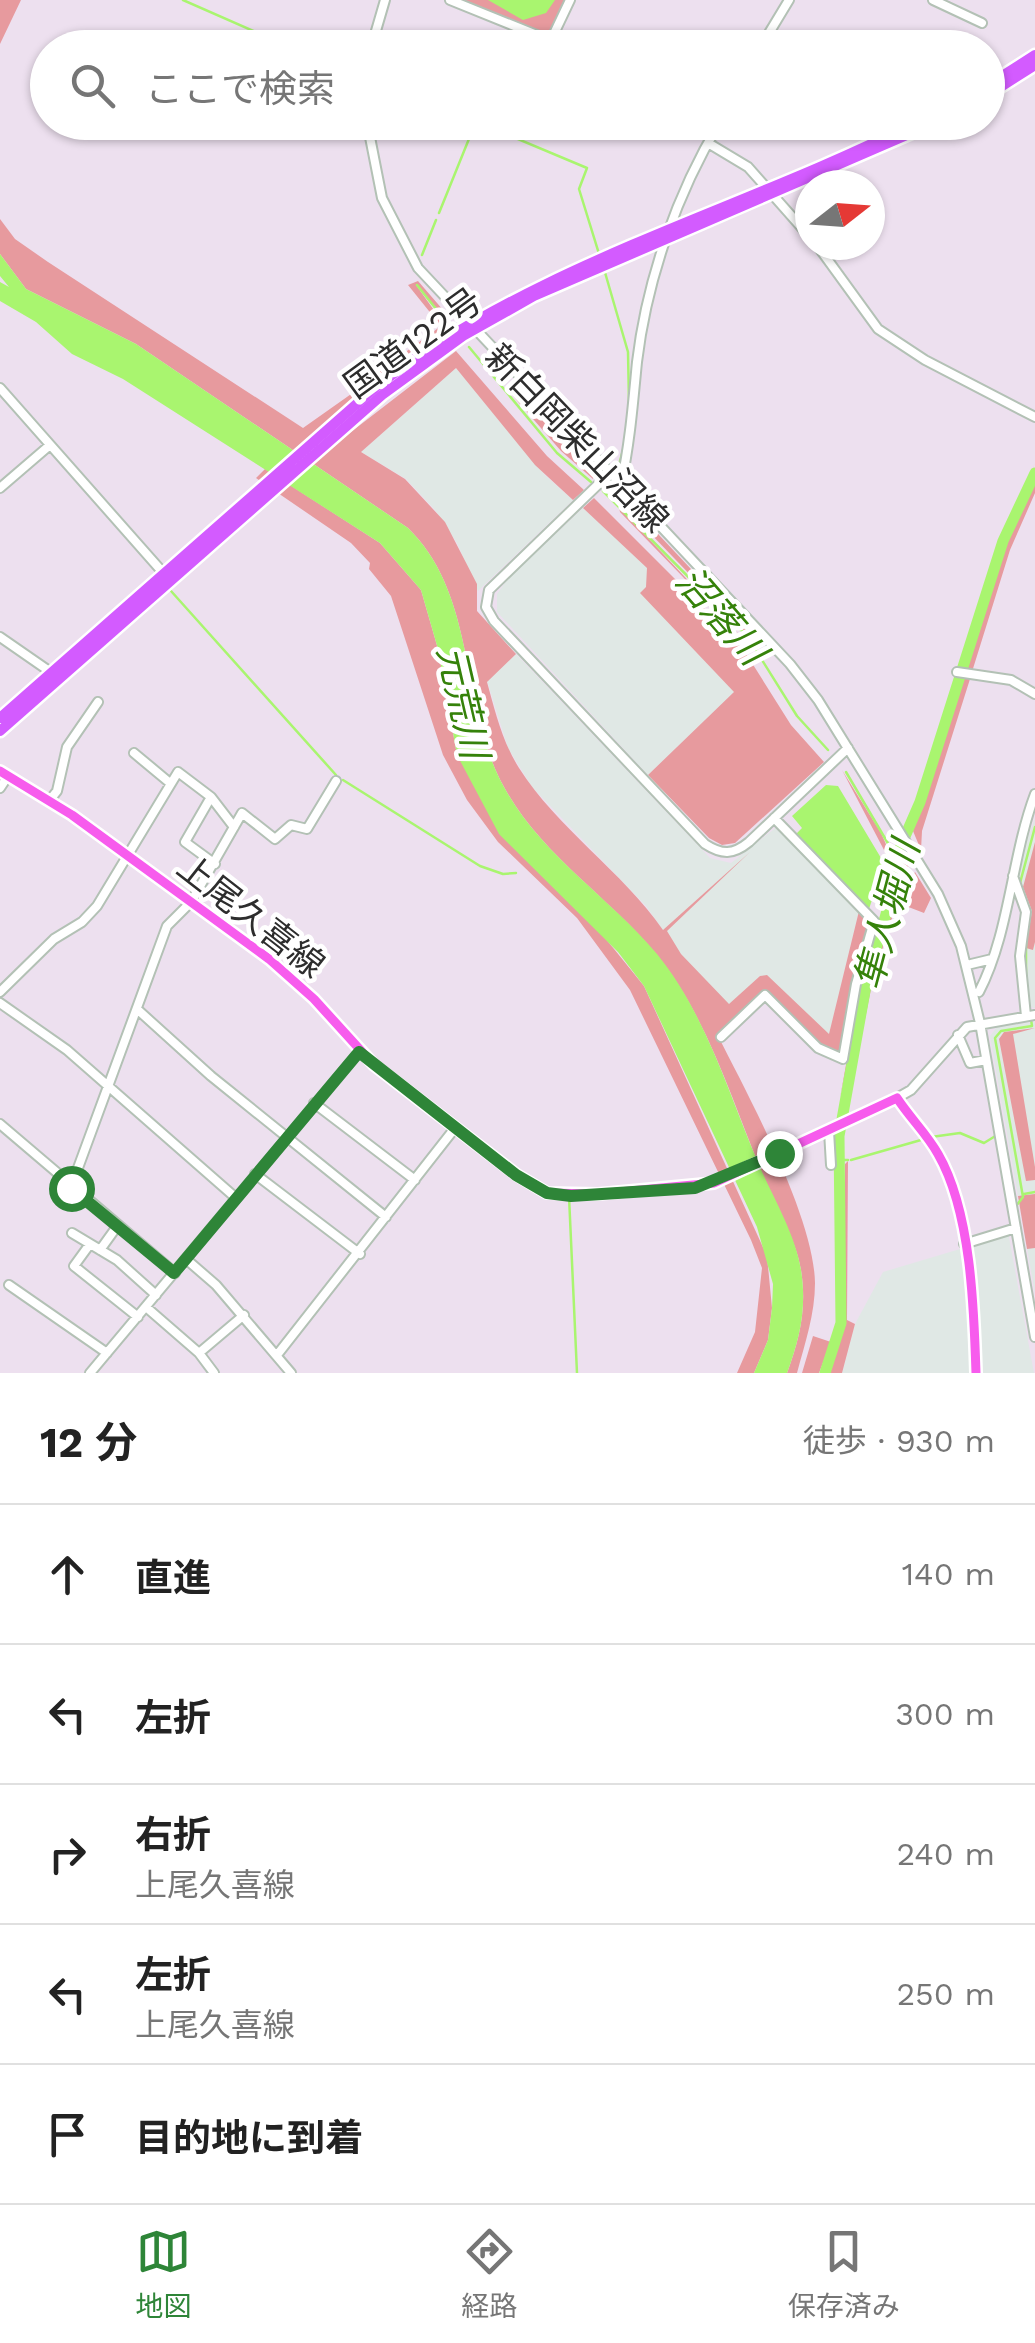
<!DOCTYPE html>
<html lang="ja">
<head>
<meta charset="utf-8">
<style>
	:root { --surface:#fff; --page:#f6f6f6; --text:#222; --muted:#767676; --line:#e0e0e0; --accent:#2e8538 }
	body { margin:0; font-family:"Work Sans","Noto Sans JP",sans-serif; background:var(--page); color:var(--text) }
	.compass { position:absolute; left:795px; top:170px; width:90px; height:90px; border-radius:50%; background:var(--surface); box-shadow:0 2px 8px #0004; rotate:73deg }
	.stop { position:absolute; width:30px; height:30px; margin:-22px; border:8px solid #2e8538; border-radius:50%; background:#fff }
	.stop.end { background:#2e8538; border-color:#fff; box-shadow:0 2px 10px #0008 }
	.list { margin:0; padding:0; list-style:none }
	h2 { display:flex; justify-content:space-between; align-items:center; height:130px; margin:0; padding:0 40px; font-size:42px }
	h2 small { font-size:32px; font-weight:400; color:var(--muted) }
	.list li { display:grid; grid-template-columns:65px 1fr auto; gap:30px; align-items:center; box-sizing:border-box; height:140px; padding:0 40px; border-top:2px solid var(--line) }
	.list b { display:block; font-size:38px; white-space:nowrap }
	.list p { margin:0; font-size:32px; white-space:nowrap; color:var(--muted) }
	.list em { font-size:32px; font-style:normal; color:var(--muted) }
	.icon { flex:none; width:55px; height:55px; fill:none; stroke:currentColor; stroke-width:2; stroke-linecap:round; stroke-linejoin:round }
	.map { position:relative; flex:none; width:1035px; height:1373px; overflow:hidden }
	.search { position:absolute; background:var(--surface); box-shadow:0 2px 8px #0004; left:30px; right:30px; top:30px; height:110px; display:flex; align-items:center; gap:25px; box-sizing:border-box; padding:0 35px; border-radius:55px; color:var(--muted); font-size:38px }
	.sheet { height:830px; background:var(--surface) }
	nav { display:flex; justify-content:space-around; align-items:center; box-sizing:border-box; height:140px; border-top:2px solid var(--line); background:var(--surface); font-size:28px; color:var(--muted) }
	nav a { display:grid; justify-items:center; gap:5px }
	nav .on { color:var(--accent) }
	.map>svg:first-child { display:block }
	.industrial { fill:#e0e8e5 }
	.green { fill:#e79a9e }
	.water { fill:#a9f56f }
	.lines { fill:none; stroke-linecap:round; stroke-linejoin:round }
	.stream { stroke:#a9f56f; stroke-width:2.5 }
	.river { stroke:#a9f56f; stroke-width:11 }
	.minor-casing { stroke:#b3c1b5; stroke-width:12 }
	.major-casing { stroke:#fff; stroke-width:14 }
	.highway-casing { stroke:#fff; stroke-width:15 }
	.minor { stroke:#fff; stroke-width:8 }
	.major { stroke:#f75ced; stroke-width:9 }
	.highway { stroke:#d35bff; stroke-width:10 }
	.route { stroke:#2e8538; stroke-width:12 }
	.labels { text-anchor:middle; stroke-width:9; stroke-linejoin:round; paint-order:stroke }
	.street-label { font-size:35px; fill:#2d2d2d; stroke:#fff }
	.water-label { font-size:38px; font-style:italic; fill:#35820a; stroke:#fff }
</style>
</head>
<body>
<div class="map">
<svg width="1035" height="1373" viewBox="0 0 1035 1373">
	<rect width="100%" height="100%" fill="#ede0ef"/>
	<path class="industrial" d="M 456,368 L 545,475 L 573,500 L 478,591 L 457,543 L 435,510 L 406,479 L 361,452 Z
		M 583,508 L 648,568 L 746,681 L 648,775 L 497,612 L 497,594 L 507,580 Z
		M 516,654 L 710,858 L 731,863 L 778,826 L 859,911 L 829,1035 L 760,976 L 711,1023 L 672,943 L 646,906 L 532,787 L 508,748 L 487,681 Z
		M 1035,818 L 1035,1008 L 1033,1008 L 1027,1003 L 1023,956 L 1028,911 L 1015,875 Z
		M 1035,1022 L 1035,1294 L 990,1036 L 997,1027 Z
		M 1008,1232 L 1034,1373 L 980,1373 L 969,1244 Z
		M 960,1249 L 971,1322 L 972,1373 L 842,1373 L 855,1324 L 883,1272 Z"/>
	<path class="green" d="M 0,0 L 21,0 L 0,44 Z
		M 455,0 L 567,0 L 552,35 L 546,36 Z
		M 0,219 L 15,239 L 48,262 L 303,428 L 354,392 L 364,369 L 377,373 L 441,326 L 408,285 L 418,281 L 450,318 L 449,322 L 416,285 L 446,327 L 384,371 L 307,440 L 320,443 L 317,447 L 325,452 L 456,351 L 547,456 L 584,490 L 573,500 L 535,465 L 456,368 L 361,452 L 405,479 L 445,522 L 477,584 L 477,611 L 516,654 L 487,682 C 495,711 502,741 519,768 C 557,828 622,871 663,930 L 750,852 L 667,931 L 681,954 L 729,1004 L 760,976 L 767,975 L 829,1034 L 859,911 L 869,922 L 839,1055 L 821,1047 L 765,991 L 718,1036 C 749,1097 814,1217 815,1283 C 815,1314 805,1343 797,1373 L 787,1373 C 800,1338 807,1307 801,1270 C 796,1239 776,1207 764,1178 C 734,1106 707,1015 656,954 C 609,897 540,854 504,787 C 459,706 478,596 408,528 L 136,344 L 26,289 L 0,254 Z
		M 512,383 L 595,468 L 593,479 L 561,451 L 506,388 Z
		M 1035,463 L 1002,543 L 960,671 L 991,565 Z
		M 265,469 L 380,543 L 421,590 L 438,649 L 457,755 L 644,986 L 767,1256 L 772,1308 L 768,1340 L 754,1373 L 737,1373 L 755,1332 L 762,1268 L 751,1240 L 630,990 L 577,918 L 498,842 L 467,800 L 443,755 L 391,596 L 369,569 L 370,563 L 351,543 L 256,478 Z
		M 1035,479 L 1035,493 L 1010,550 L 971,675 L 964,671 L 998,564 Z
		M 594,498 L 740,644 L 791,725 L 824,762 L 735,843 L 722,845 L 709,838 L 648,775 L 734,692 L 640,593 L 646,587 L 647,568 L 583,508 Z
		M 628,502 L 753,635 L 751,638 L 622,504 Z
		M 619,507 L 747,643 L 620,512 Z
		M 962,678 L 970,679 L 922,831 L 921,850 L 913,831 Z
		M 842,770 L 881,833 L 897,869 L 867,969 L 840,1098 L 860,987 L 894,869 Z
		M 1035,842 L 1035,942 L 1033,950 L 1026,948 L 1032,911 L 1023,887 Z
		M 903,854 L 909,864 L 873,979 L 849,1099 L 867,987 L 899,885 L 899,860 Z
		M 915,872 L 931,898 L 924,913 L 898,903 Z
		M 1035,1028 L 1013,1034 L 1035,1167 L 1035,1180 L 1026,1181 L 999,1039 L 1004,1032 Z
		M 848,1161 L 847,1320 L 855,1324 L 842,1373 L 829,1373 L 845,1320 L 845,1164 Z
		M 1035,1194 L 1035,1248 L 1027,1249 L 1018,1196 Z
		M 813,1336 L 831,1342 L 819,1373 L 802,1373 Z"/>
	<path class="water" d="M 488,0 L 555,0 L 546,13 L 523,20 Z
		M 0,254 L 26,289 L 136,344 L 408,528 C 478,596 459,706 504,787 C 540,854 609,897 657,954 C 706,1014 729,1095 759,1165 C 773,1198 795,1233 801,1270 C 807,1307 800,1338 787,1373 L 754,1373 L 768,1340 L 772,1308 L 773,1284 L 757,1227 L 644,986 L 618,952 L 499,834 L 457,755 L 438,649 L 421,590 L 380,543 L 123,379 L 72,354 L 36,322 L 0,301 L 0,282 L 9,287 L 0,276 Z
		M 826,785 L 838,786 L 884,863 L 869,909 L 796,834 L 802,828 L 792,816 Z"/>
	<g class="lines">
		<path class="stream" d="M 183,0 L 292,48
			M 505,48 L 512,32
			M 477,122 L 587,168 L 579,189 L 600,257
			M 439,213 L 475,124
			M 422,255 L 436,220
			M 604,269 L 628,352 L 629,403
			M 417,285 L 448,324
			M 469,347 L 557,453 L 591,482
			M 616,476 L 623,450
			M 603,491 L 747,636 L 797,716 L 828,750
			M 610,497 L 614,484
			M 171,591 L 336,775
			M 846,772 L 896,857
			M 343,780 L 480,866 L 503,874 L 516,873
			M 1020,883 L 1035,827
			M 1026,939 L 1026,981
			M 931,1137 L 960,1133 L 984,1143 L 997,1135
			M 840,1160 L 848,1160
			M 851,1160 L 921,1140
			M 1024,1194 L 1035,1192
			M 569,1196 L 577,1373
			M 1016,1206 L 1023,1197 L 995,1038 L 1001,1031 L 1032,1026 L 1028,999"/>
		<path class="river" d="M 825,1373 L 841,1323 L 839,1136 L 867,980 L 895,883 L 896,857 L 920,802 L 1003,541 L 1035,473"/>
		<defs>
			<path id="minor" d="M 450,0 L 569,48
				M 933,0 L 982,23
				M 551,40 L 570,0
				M 371,48 L 385,0
				M 760,48 L 789,0
				M 367,122 L 382,198 L 418,268 L 790,664 L 818,700 L 938,894 L 961,946 L 980,1023 L 1035,1337
				M 708,143 L 748,167 L 810,237
				M 817,245 L 878,329 L 925,360 L 1035,417
				M 0,388 L 166,576
				M 610,473 L 489,590 L 486,607 L 494,621 L 705,844 C 722,855 733,855 749,842 L 848,748
				M 621,484 C 630,443 633,403 637,362 C 647,279 677,193 720,122
				M 0,488 L 50,445
				M 0,637 L 52,673
				M 957,672 L 1011,680 L 1035,694
				M 134,753 L 170,783
				M 0,788 L 8,776
				M 211,797 L 234,827
				M 49,801 L 57,791 L 67,747 L 98,702
				M 1013,876 L 1026,912 L 1020,956 L 1026,1016
				M 967,965 L 992,959
				M 0,992 L 54,939 L 82,922 L 97,906 L 178,772 L 211,797 L 185,842 L 215,864
				M 979,992 C 1010,932 1011,858 1035,794
				M 0,1003 L 67,1050 L 236,1198
				M 138,1010 L 211,1076 L 386,1217
				M 958,1035 L 970,1063 L 986,1060
				M 721,1037 L 765,995 L 818,1048 L 843,1059 L 856,984 L 874,921 L 774,818
				M 897,1098 L 911,1090 L 967,1027 L 1035,1015
				M 314,1103 L 415,1180
				M 0,1124 L 175,1273
				M 829,1131 L 831,1165
				M 255,1174 L 360,1254
				M 71,1187 L 167,926 L 191,902 L 242,813 L 275,839 L 291,825 L 307,829 L 336,781
				M 72,1233 L 117,1260 L 156,1295
				M 90,1244 L 74,1266 L 138,1317
				M 964,1244 L 1016,1228
				M 100,1250 L 118,1225
				M 186,1259 L 216,1285 L 291,1373
				M 9,1285 L 107,1353
				M 146,1307 L 199,1353
				M 277,1355 L 455,1128
				M 90,1373 L 359,1052
				M 214,1373 L 199,1353 L 244,1315"/>
			<path id="major" d="M 0,771 L 72,815 L 269,959 L 314,999 L 374,1065 L 517,1175 L 547,1193 L 598,1194 L 714,1183 L 897,1098 C 910,1118 927,1134 938,1154 C 971,1211 974,1308 976,1373"/>
			<path id="highway" d="M 988,85 L 1035,55
				M 988,95 L 1035,65
				M 0,718 L 377,386 C 539,262 736,213 917,122
				M 0,731 L 382,395 L 463,336 L 534,296 L 937,122"/>
		</defs>
		<use href="#minor" class="minor-casing"/>
		<use href="#major" class="major-casing"/>
		<use href="#highway" class="highway-casing"/>
		<use href="#minor" class="minor"/>
		<use href="#major" class="major"/>
		<use href="#highway" class="highway"/>
	</g>
	<g class="lines">
		<path class="route" d="M 71,1188 L 174,1273 L 359,1052 L 516,1175 L 547,1193 L 571,1196 L 695,1188 L 779,1153"/>
	</g>
	<g class="labels">
		<g class="street-label">
			<text transform="translate(413 343) rotate(-36)" y="12">国道122号</text>
			<text transform="translate(577 438) rotate(46)" y="12">新白岡柴山沼線</text>
			<text transform="translate(251 916) rotate(38)" y="12">上尾久喜線</text>
		</g>
		<g class="water-label">
			<text transform="translate(721 616) rotate(49)" y="13">沼落川</text>
			<text transform="translate(463 702) rotate(77)" y="13">元荒川</text>
			<text transform="translate(887 915) rotate(-75)" y="13">隼人堀川</text>
		</g>
	</g>
</svg>
<svg class="compass" viewBox="-18 -18 36 36"><path d="M0-13l5 13h-10z" fill="#e53935"/><path d="M0 13l5-13h-10z" fill="#767676"/></svg>
<div class="stop" style="left:71px;top:1188px"></div>
<div class="stop end" style="left:779px;top:1153px"></div>
<div class="search"><svg class="icon" aria-label="search" viewBox="0 0 24 24"><circle cx="10" cy="10" r="6"/><path d="M15 15l6 6"/></svg>ここで検索</div>
</div>
<section class="sheet">
<h2>12 分<small>徒歩 · 930 m</small></h2>
<ul class="list">
<li><svg class="icon" aria-label="ahead" viewBox="0 0 24 24"><path d="M12 20V5M6 11l6-6 6 6"/></svg><div><b>直進</b></div><em>140 m</em></li>
<li><svg class="icon" aria-label="left" viewBox="0 0 24 24"><path d="M17 20v-9H6M10 6l-5 5 5 5"/></svg><div><b>左折</b></div><em>300 m</em></li>
<li><svg class="icon" aria-label="right" viewBox="0 0 24 24"><path d="M7 20v-9h11M14 6l5 5-5 5"/></svg><div><b>右折</b><p>上尾久喜線</p></div><em>240 m</em></li>
<li><svg class="icon" aria-label="left" viewBox="0 0 24 24"><path d="M17 20v-9H6M10 6l-5 5 5 5"/></svg><div><b>左折</b><p>上尾久喜線</p></div><em>250 m</em></li>
<li><svg class="icon" aria-label="arrive" viewBox="0 0 24 24"><path d="M6 21V4h12l-3 4 3 4H6"/></svg><div><b>目的地に到着</b></div></li>
</ul>
</section>
<nav>
<a class="on"><svg class="icon" aria-label="map" viewBox="0 0 24 24"><path d="M3 6l6-2 6 2 6-2v14l-6 2-6-2-6 2zM9 4v14M15 6v14"/></svg>地図</a>
<a><svg class="icon" aria-label="directions" viewBox="0 0 24 24"><path d="M12 3l9 9-9 9-9-9zM9 14v-3h6M13 9l2 2-2 2"/></svg>経路</a>
<a><svg class="icon" aria-label="saved" viewBox="0 0 24 24"><path d="M7 4h10v16l-5-4-5 4z"/></svg>保存済み</a>
</nav>
</body>
</html>
